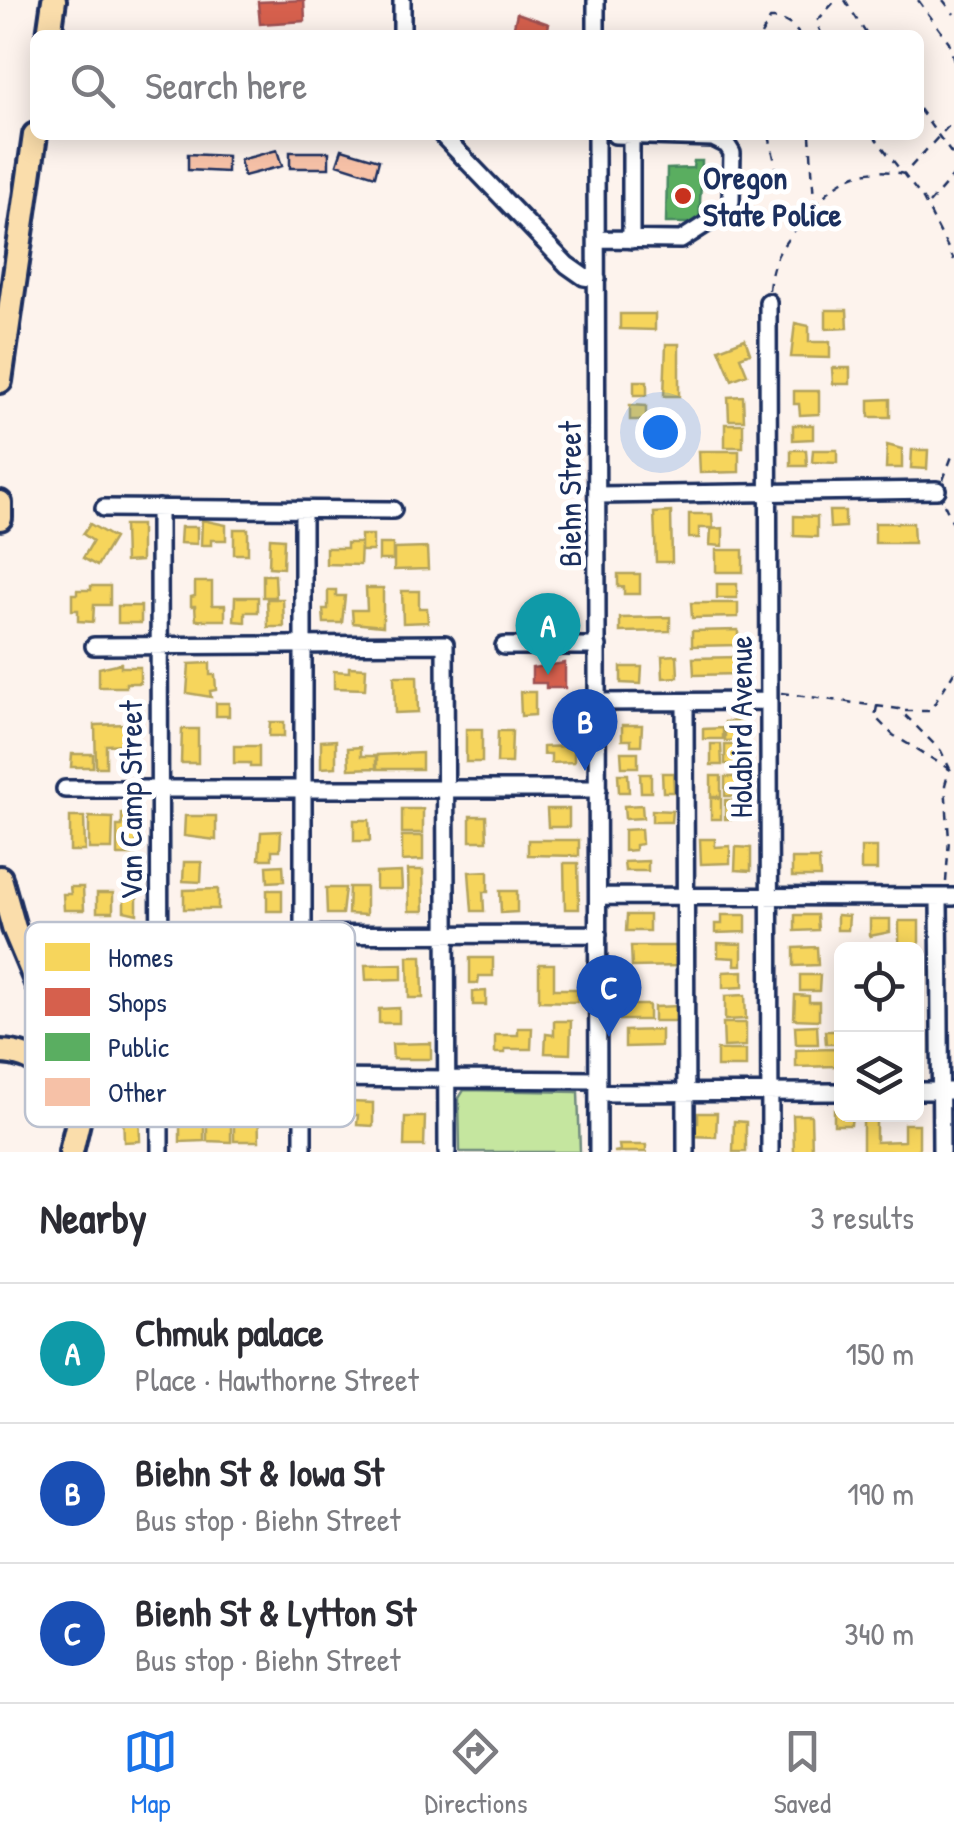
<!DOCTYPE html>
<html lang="en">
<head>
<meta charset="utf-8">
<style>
	:root { --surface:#fff; --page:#f7f7f7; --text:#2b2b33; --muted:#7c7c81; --line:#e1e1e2; --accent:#1a73e8 }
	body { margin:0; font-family:"Patrick Hand",sans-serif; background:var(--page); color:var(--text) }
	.controls { position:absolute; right:30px; bottom:30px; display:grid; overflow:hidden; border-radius:15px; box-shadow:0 5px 25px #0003 }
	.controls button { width:90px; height:90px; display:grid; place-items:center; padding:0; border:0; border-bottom:2px solid var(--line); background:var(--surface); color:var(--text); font:50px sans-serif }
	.you { position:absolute; left:660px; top:432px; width:35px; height:35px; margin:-25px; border:8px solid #fff; border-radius:50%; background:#1a73e8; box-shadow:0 0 0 15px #1a73e833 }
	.badge { display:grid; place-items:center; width:65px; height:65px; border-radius:50%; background:var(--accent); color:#fff; font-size:32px; font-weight:700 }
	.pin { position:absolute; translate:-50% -82px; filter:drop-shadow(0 2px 5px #0008) }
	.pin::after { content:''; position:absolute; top:52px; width:35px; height:30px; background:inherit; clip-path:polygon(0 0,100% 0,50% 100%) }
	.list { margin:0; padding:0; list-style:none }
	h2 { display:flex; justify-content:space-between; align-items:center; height:130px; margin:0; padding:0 40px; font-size:42px }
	h2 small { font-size:32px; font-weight:400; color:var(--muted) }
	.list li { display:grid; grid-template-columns:65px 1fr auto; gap:30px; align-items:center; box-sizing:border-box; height:140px; padding:0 40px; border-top:2px solid var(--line) }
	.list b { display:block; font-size:38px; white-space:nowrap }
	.list p { margin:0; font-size:32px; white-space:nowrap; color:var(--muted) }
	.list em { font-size:32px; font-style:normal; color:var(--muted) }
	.icon { flex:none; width:55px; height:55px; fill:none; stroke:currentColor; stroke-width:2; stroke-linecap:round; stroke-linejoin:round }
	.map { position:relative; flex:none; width:954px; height:1152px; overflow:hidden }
	.search { position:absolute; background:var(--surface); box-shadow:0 5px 25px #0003; left:30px; right:30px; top:30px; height:110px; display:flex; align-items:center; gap:25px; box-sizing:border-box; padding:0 35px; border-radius:15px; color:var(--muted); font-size:38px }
	.sheet { height:550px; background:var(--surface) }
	nav { display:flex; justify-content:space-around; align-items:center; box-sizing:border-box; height:140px; border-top:2px solid var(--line); background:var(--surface); font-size:28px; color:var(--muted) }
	nav a { display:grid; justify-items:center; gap:5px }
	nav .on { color:var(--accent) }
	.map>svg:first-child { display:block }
	.green { fill:#c5e69f; stroke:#708a7e; stroke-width:2.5 }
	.homes { fill:#f6d55c; stroke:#b4a35d; stroke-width:2.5 }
	.shops { fill:#d6604d; stroke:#9e5152; stroke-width:2.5 }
	.public { fill:#5aae61; stroke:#478860; stroke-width:2.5 }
	.building { fill:#f6c1a7; stroke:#1b2f5e; stroke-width:2.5 }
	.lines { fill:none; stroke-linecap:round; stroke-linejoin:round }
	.minor-casing { stroke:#1b2f5e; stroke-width:22 }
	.highway-casing { stroke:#1b2f5e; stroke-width:30 }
	.path { stroke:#1b2f5e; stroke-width:2.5; stroke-dasharray:8 8; stroke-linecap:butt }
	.minor { stroke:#fff; stroke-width:15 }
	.highway { stroke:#faddab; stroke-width:22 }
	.poi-dot { fill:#c8321e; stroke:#fff; stroke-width:4 }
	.labels { text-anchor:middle; stroke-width:10; stroke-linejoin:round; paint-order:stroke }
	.poi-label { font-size:32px; font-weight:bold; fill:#1b2f5e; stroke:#fff; text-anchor:start }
	.street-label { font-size:32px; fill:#1b2f5e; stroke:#fff }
	.key { fill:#fff; stroke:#bbc1cf; stroke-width:2.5 }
	.key-label { font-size:28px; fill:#1b2f5e }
</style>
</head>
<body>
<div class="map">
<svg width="954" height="1152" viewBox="0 0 954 1152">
	<rect width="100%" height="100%" fill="#fdf3ed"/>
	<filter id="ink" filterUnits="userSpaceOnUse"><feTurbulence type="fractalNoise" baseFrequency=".01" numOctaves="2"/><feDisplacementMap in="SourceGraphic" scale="20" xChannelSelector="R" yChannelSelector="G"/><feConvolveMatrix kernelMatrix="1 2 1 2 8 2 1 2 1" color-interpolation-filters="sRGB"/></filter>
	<g filter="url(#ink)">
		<path class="green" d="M 464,1090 L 578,1092 L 580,1152 L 460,1152 L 459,1098 Z"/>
		<path class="homes" d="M 826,310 L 847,310 L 848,328 L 826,329 Z
			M 620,314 L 655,314 L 655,330 L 620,329 Z
			M 795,323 L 809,326 L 809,342 L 830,342 L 830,358 L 791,357 Z
			M 745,339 L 750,353 L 740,357 L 747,374 L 732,380 L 719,349 Z
			M 666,344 L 679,344 L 679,396 L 664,396 Z
			M 832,368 L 850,368 L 850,384 L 833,384 Z
			M 634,381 L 647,381 L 647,395 L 634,395 Z
			M 794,391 L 819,391 L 819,414 L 800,415 L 799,404 L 794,404 Z
			M 743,396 L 744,420 L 729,420 L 728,397 Z
			M 890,399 L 890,417 L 869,417 L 869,400 Z
			M 630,405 L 646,406 L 646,420 L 630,420 Z
			M 725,424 L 743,424 L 743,447 L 725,447 Z
			M 793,425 L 813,425 L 813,439 L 793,440 Z
			M 887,445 L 902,449 L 902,468 L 886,468 Z
			M 791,450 L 806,450 L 807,466 L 791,466 Z
			M 813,450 L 837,450 L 837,463 L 812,462 Z
			M 912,450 L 928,450 L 927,469 L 911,468 Z
			M 699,451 L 739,451 L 739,472 L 700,473 Z
			M 829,511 L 845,511 L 845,527 L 830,528 Z
			M 671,512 L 672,562 L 656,562 L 654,513 Z
			M 689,514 L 712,514 L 713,528 L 699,528 L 699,538 L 689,538 Z
			M 794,516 L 817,517 L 817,537 L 794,536 Z
			M 202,520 L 226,525 L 226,540 L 211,540 L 211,545 L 201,545 Z
			M 875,523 L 913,523 L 914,543 L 875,543 Z
			M 90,524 L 114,538 L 97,566 L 83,558 L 93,541 L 83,534 Z
			M 124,525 L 141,525 L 141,561 L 125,562 Z
			M 181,527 L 197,527 L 197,544 L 180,543 Z
			M 723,528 L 723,546 L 710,545 L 711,529 Z
			M 234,529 L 248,529 L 248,554 L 234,554 Z
			M 361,535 L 373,535 L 373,551 L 361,551 Z
			M 270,538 L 284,539 L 283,568 L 269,567 Z
			M 347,543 L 361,543 L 360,565 L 326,564 L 326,548 L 347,548 Z
			M 379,544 L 393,544 L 393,560 L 379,560 Z
			M 427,548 L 428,569 L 394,570 L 394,549 Z
			M 716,550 L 743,550 L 743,572 L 716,572 Z
			M 618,574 L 640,574 L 640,594 L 624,594 L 624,587 L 618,587 Z
			M 263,575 L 275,575 L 276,597 L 263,597 Z
			M 195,582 L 212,582 L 212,605 L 225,605 L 225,620 L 196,620 L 195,606 L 191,606 L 191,597 L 195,596 Z
			M 717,584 L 737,584 L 737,598 L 717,598 Z
			M 91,586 L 110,586 L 110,605 L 94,605 L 93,622 L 78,621 L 78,610 L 72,610 L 72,594 L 77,594 L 77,590 L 91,590 Z
			M 366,588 L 383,588 L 383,626 L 353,623 L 352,610 L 367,610 Z
			M 328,590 L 336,590 L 336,596 L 345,596 L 342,623 L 324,623 L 323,609 L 328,609 Z
			M 402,591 L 419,591 L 419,608 L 427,608 L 428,622 L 403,623 Z
			M 235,597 L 258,597 L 258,612 L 245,612 L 245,622 L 234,621 Z
			M 267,599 L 283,599 L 284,627 L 268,627 Z
			M 691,603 L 738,603 L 738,617 L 692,618 Z
			M 118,606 L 141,606 L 141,623 L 118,623 Z
			M 670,617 L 670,631 L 620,632 L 620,618 Z
			M 738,630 L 738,645 L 692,646 L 692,631 Z
			M 677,655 L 678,677 L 663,678 L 662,656 Z
			M 738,657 L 738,674 L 694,675 L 693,658 Z
			M 121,663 L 121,667 L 140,667 L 140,683 L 126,683 L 126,687 L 99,687 L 99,668 Z
			M 210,663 L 210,675 L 215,675 L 216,690 L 210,691 L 211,697 L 187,693 L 189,664 Z
			M 349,667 L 366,668 L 365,689 L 334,688 L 334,671 L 349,672 Z
			M 621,667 L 642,667 L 641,684 L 621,683 Z
			M 394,676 L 417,676 L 418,712 L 395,713 Z
			M 520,692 L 535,692 L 535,715 L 521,716 Z
			M 216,703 L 229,703 L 229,716 L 216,716 Z
			M 744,721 L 744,740 L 725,741 L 725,722 Z
			M 270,722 L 284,722 L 284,736 L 269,736 Z
			M 128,724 L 129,744 L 106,745 L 106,767 L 96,767 L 95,725 Z
			M 622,725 L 642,725 L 641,745 L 631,745 L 631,740 L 622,740 Z
			M 723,728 L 723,739 L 703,739 L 703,729 Z
			M 182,729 L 198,729 L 198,763 L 181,763 Z
			M 466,729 L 482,729 L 482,762 L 466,762 Z
			M 498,731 L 512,731 L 511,763 L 497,763 Z
			M 336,740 L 336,767 L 321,768 L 321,741 Z
			M 711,744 L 721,744 L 722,765 L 711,765 Z
			M 725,745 L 744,745 L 744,764 L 725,764 Z
			M 234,746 L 259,746 L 259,767 L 250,767 L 250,763 L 234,763 Z
			M 574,746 L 574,762 L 551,763 L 551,754 L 543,754 L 543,747 Z
			M 361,747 L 361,756 L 376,756 L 376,768 L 349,769 L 348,748 Z
			M 621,752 L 638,752 L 638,767 L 622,767 Z
			M 422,753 L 422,769 L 377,769 L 377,755 Z
			M 72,754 L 93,754 L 93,767 L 71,767 Z
			M 662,773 L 673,773 L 674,792 L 663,792 Z
			M 618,774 L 628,774 L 629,792 L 619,792 Z
			M 640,774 L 651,774 L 651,792 L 641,792 Z
			M 711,776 L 721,776 L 721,796 L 711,796 Z
			M 725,777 L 744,777 L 744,796 L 725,796 Z
			M 711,798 L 721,798 L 721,819 L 711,819 Z
			M 725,800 L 744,800 L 744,819 L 725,819 Z
			M 642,805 L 643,818 L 625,819 L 624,806 Z
			M 402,809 L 423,809 L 423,833 L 402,833 Z
			M 547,809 L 569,809 L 569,827 L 548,827 Z
			M 652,810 L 672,811 L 671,822 L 652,822 Z
			M 122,813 L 139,813 L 135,855 L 117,855 L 117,826 L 122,826 Z
			M 185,816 L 216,816 L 216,840 L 184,836 Z
			M 470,816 L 486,816 L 487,841 L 470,841 Z
			M 70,817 L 84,817 L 85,851 L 70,851 Z
			M 89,817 L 113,818 L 112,849 L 89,849 Z
			M 354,820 L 369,820 L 370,841 L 354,841 Z
			M 641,829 L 642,844 L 635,845 L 635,850 L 624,851 L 624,830 Z
			M 281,831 L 280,850 L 272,850 L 272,859 L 259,859 L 261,832 Z
			M 402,836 L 423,836 L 423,860 L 402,861 Z
			M 700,839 L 715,839 L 715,847 L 730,846 L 730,863 L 701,864 Z
			M 528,840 L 579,840 L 579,856 L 528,855 Z
			M 736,847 L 751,848 L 751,871 L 735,870 Z
			M 861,847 L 877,847 L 877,870 L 861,870 Z
			M 792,859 L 819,859 L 820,877 L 792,877 Z
			M 648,861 L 648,871 L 625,871 L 624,862 Z
			M 184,862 L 202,862 L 201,882 L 183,881 Z
			M 564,863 L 578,863 L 579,909 L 565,909 Z
			M 283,865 L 284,881 L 268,882 L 267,866 Z
			M 408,870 L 423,870 L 424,911 L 409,911 Z
			M 488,871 L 488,892 L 483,892 L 484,911 L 472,911 L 469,872 Z
			M 401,872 L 402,889 L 376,889 L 376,873 Z
			M 70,887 L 83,887 L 84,910 L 64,910 L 63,894 L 71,894 Z
			M 349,887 L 366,887 L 366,915 L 348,914 Z
			M 326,888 L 345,888 L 342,914 L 327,914 Z
			M 218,889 L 218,909 L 184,909 L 184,890 Z
			M 267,890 L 282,890 L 282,911 L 267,911 Z
			M 500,891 L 517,891 L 517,912 L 501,913 Z
			M 97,893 L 113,893 L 113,912 L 97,912 Z
			M 137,894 L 137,914 L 124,911 L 124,895 Z
			M 627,915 L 649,915 L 649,931 L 626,931 Z
			M 722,915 L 746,915 L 746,932 L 715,933 L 715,924 L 722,924 Z
			M 795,915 L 817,915 L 818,930 L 795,931 Z
			M 837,915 L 849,916 L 848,930 L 837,930 Z
			M 870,919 L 890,919 L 890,932 L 870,936 Z
			M 899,921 L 919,921 L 919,960 L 916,960 L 916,949 L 899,949 Z
			M 718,943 L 742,944 L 742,965 L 735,965 L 735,958 L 718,957 Z
			M 631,946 L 680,946 L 680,966 L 632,967 Z
			M 817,947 L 818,965 L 794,966 L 794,948 Z
			M 408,956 L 422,956 L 423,998 L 409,998 Z
			M 470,958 L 493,958 L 493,976 L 479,976 L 478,983 L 470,983 Z
			M 402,964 L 402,979 L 366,980 L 365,965 Z
			M 539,964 L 554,964 L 554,989 L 577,989 L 577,1002 L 539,1001 Z
			M 743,971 L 743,987 L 723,988 L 723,972 Z
			M 800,975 L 820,975 L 819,991 L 800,991 Z
			M 486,991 L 486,1005 L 473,1005 L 473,992 Z
			M 745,995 L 746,1019 L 725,1020 L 725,996 Z
			M 795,995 L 809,996 L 809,1002 L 819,1002 L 819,1020 L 794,1019 Z
			M 620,1005 L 649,1005 L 649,1020 L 620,1020 Z
			M 679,1006 L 679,1021 L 654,1021 L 654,1007 Z
			M 399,1008 L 399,1023 L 379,1023 L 379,1009 Z
			M 554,1021 L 571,1021 L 570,1054 L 545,1053 L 546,1034 L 554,1035 Z
			M 723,1023 L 746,1023 L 746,1046 L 724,1047 Z
			M 817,1025 L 818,1044 L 796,1044 L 795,1026 Z
			M 518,1028 L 532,1028 L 531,1049 L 505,1049 L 505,1053 L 495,1053 L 495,1035 L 518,1035 Z
			M 661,1030 L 661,1046 L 625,1047 L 625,1031 Z
			M 825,1031 L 840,1031 L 840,1044 L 826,1044 Z
			M 431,1043 L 431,1059 L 393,1059 L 392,1044 Z
			M 835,1049 L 836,1066 L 796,1067 L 796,1050 Z
			M 717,1050 L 746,1050 L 746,1067 L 717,1067 Z
			M 351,1102 L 373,1103 L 373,1126 L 357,1125 L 358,1115 L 351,1115 Z
			M 258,1104 L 259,1141 L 234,1141 L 234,1105 Z
			M 180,1105 L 204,1105 L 204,1141 L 180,1142 Z
			M 207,1105 L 231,1105 L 231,1142 L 207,1141 Z
			M 139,1108 L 140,1141 L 124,1142 L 123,1109 Z
			M 834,1110 L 842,1110 L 842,1114 L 852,1114 L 851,1125 L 834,1125 Z
			M 698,1113 L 717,1113 L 716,1137 L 689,1136 L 689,1123 L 698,1123 Z
			M 863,1114 L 876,1114 L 876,1142 L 904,1141 L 904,1124 L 919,1124 L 919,1152 L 863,1152 Z
			M 793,1115 L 811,1115 L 812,1152 L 794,1152 Z
			M 405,1117 L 425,1117 L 424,1146 L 404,1146 Z
			M 734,1121 L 746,1122 L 746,1152 L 733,1152 Z
			M 619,1145 L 646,1145 L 646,1152 L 614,1152 L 620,1151 Z"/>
		<path class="shops" d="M 304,0 L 305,21 L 260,24 L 258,2 Z
			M 517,13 L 549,24 L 546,35 L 512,35 Z
			M 565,663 L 565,688 L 546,688 L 546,683 L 532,683 L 532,668 Z"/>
		<path class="public" d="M 694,161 L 702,161 L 699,223 L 666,223 L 667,169 L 693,168 Z"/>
		<path class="building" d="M 342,149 L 379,160 L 375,176 L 337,164 Z
			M 277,150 L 282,166 L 244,176 L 240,160 Z
			M 290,152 L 329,152 L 329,168 L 290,168 Z
			M 188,154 L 227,156 L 227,172 L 188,170 Z"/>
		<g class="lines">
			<defs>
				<path id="minor" d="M 596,0 L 596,35
					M 402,35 L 402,0
					M 442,135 L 567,265 L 584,277 L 597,279
					M 596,135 L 598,1152
					M 597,239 L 681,240 L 726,211 L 731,201 L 732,153 L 727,145 L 713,138 L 615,135
					M 631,240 L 631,137
					M 768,302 L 770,1152
					M 598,495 L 937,490
					M 104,508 L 393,510
					M 159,508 L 160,1152
					M 94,646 L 445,644 L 447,1152
					M 504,646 L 598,646
					M 598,702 L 768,701
					M 685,702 L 686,1152
					M 65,789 L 598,789
					M 598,896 L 954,897
					M 939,898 L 941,1152
					M 81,935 L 598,934
					M 159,1077 L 597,1080
					M 916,1091 L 954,1091
					M 598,1093 L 842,1092
					M 303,1152 L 303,510"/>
				<path id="highway" d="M 49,35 L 54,0
					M 0,381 L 35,135
					M 0,503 L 0,518
					M 0,878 L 14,928 L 74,1071 L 82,1105 L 71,1152
					M 0,1052 C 38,1053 61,1077 73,1112"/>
			</defs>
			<use href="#minor" class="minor-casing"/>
			<use href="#highway" class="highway-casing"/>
			<path class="path" d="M 845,0 L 867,35
				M 918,0 L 949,42 L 954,61
				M 943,0 L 954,14
				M 761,35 L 770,19 C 784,18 791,24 800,35
				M 822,35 L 816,22 L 836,0
				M 919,109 L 954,157
				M 769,135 L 776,167
				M 810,135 L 814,202
				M 873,135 L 923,199 L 954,260
				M 929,204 L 954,175
				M 769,290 C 772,259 780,249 798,226 C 830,187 849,163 904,174 L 954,120
				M 943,480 L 954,451
				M 944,504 L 954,525
				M 781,693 L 899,709 L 941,751 L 954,777
				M 877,706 L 875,717 L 893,735 L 954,772
				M 905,711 L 930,711 L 954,672
				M 946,882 L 949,839 L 945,785 L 949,771"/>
			<use href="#minor" class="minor"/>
			<use href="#highway" class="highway"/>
		</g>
	</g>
	<circle class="poi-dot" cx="683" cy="196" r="10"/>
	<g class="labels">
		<g class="poi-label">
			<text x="703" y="189">Oregon<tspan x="703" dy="37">State Police</tspan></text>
		</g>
		<g class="street-label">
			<text transform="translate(570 494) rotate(-90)" y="11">Biehn Street</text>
			<text transform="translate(741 727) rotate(-90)" y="11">Holabird Avenue</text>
			<text transform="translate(131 800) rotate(-90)" y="11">Van Camp Street</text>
		</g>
	</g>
	<rect x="25" y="922" width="330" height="205" rx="15" class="key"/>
	<rect x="45" y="943" width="45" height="28" fill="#f6d55c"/>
	<rect x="45" y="988" width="45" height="28" fill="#d6604d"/>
	<rect x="45" y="1033" width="45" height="28" fill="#5aae61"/>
	<rect x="45" y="1078" width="45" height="28" fill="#f6c1a7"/>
	<g class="key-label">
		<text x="108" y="967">Homes</text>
		<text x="108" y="1012">Shops</text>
		<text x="108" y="1057">Public</text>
		<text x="108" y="1102">Other</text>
	</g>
</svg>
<div class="controls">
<button><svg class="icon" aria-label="locate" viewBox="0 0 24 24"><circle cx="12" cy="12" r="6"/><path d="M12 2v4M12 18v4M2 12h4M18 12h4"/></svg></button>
<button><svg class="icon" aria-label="layers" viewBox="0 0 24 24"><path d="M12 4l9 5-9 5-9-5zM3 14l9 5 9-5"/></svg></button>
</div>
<div class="you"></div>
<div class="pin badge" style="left:548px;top:675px;background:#0f9aa8">A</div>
<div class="pin badge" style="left:585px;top:771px;background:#1a4fb4">B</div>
<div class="pin badge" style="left:609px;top:1037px;background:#1a4fb4">C</div>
<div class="search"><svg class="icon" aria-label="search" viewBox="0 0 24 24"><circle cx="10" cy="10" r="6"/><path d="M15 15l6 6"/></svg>Search here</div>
</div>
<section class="sheet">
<h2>Nearby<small>3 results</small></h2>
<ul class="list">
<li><span class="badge" style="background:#0f9aa8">A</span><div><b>Chmuk palace</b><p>Place · Hawthorne Street</p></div><em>150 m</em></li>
<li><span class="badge" style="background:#1a4fb4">B</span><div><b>Biehn St &amp; Iowa St</b><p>Bus stop · Biehn Street</p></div><em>190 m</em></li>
<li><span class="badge" style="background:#1a4fb4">C</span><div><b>Bienh St &amp; Lytton St</b><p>Bus stop · Biehn Street</p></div><em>340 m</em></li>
</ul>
</section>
<nav>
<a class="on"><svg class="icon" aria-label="map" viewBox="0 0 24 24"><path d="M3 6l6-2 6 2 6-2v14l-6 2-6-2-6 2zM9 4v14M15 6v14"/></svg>Map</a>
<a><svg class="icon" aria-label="directions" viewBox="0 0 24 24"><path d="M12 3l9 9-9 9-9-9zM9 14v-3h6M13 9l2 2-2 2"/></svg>Directions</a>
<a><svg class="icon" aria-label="saved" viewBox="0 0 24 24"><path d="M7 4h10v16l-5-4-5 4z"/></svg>Saved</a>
</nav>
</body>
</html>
